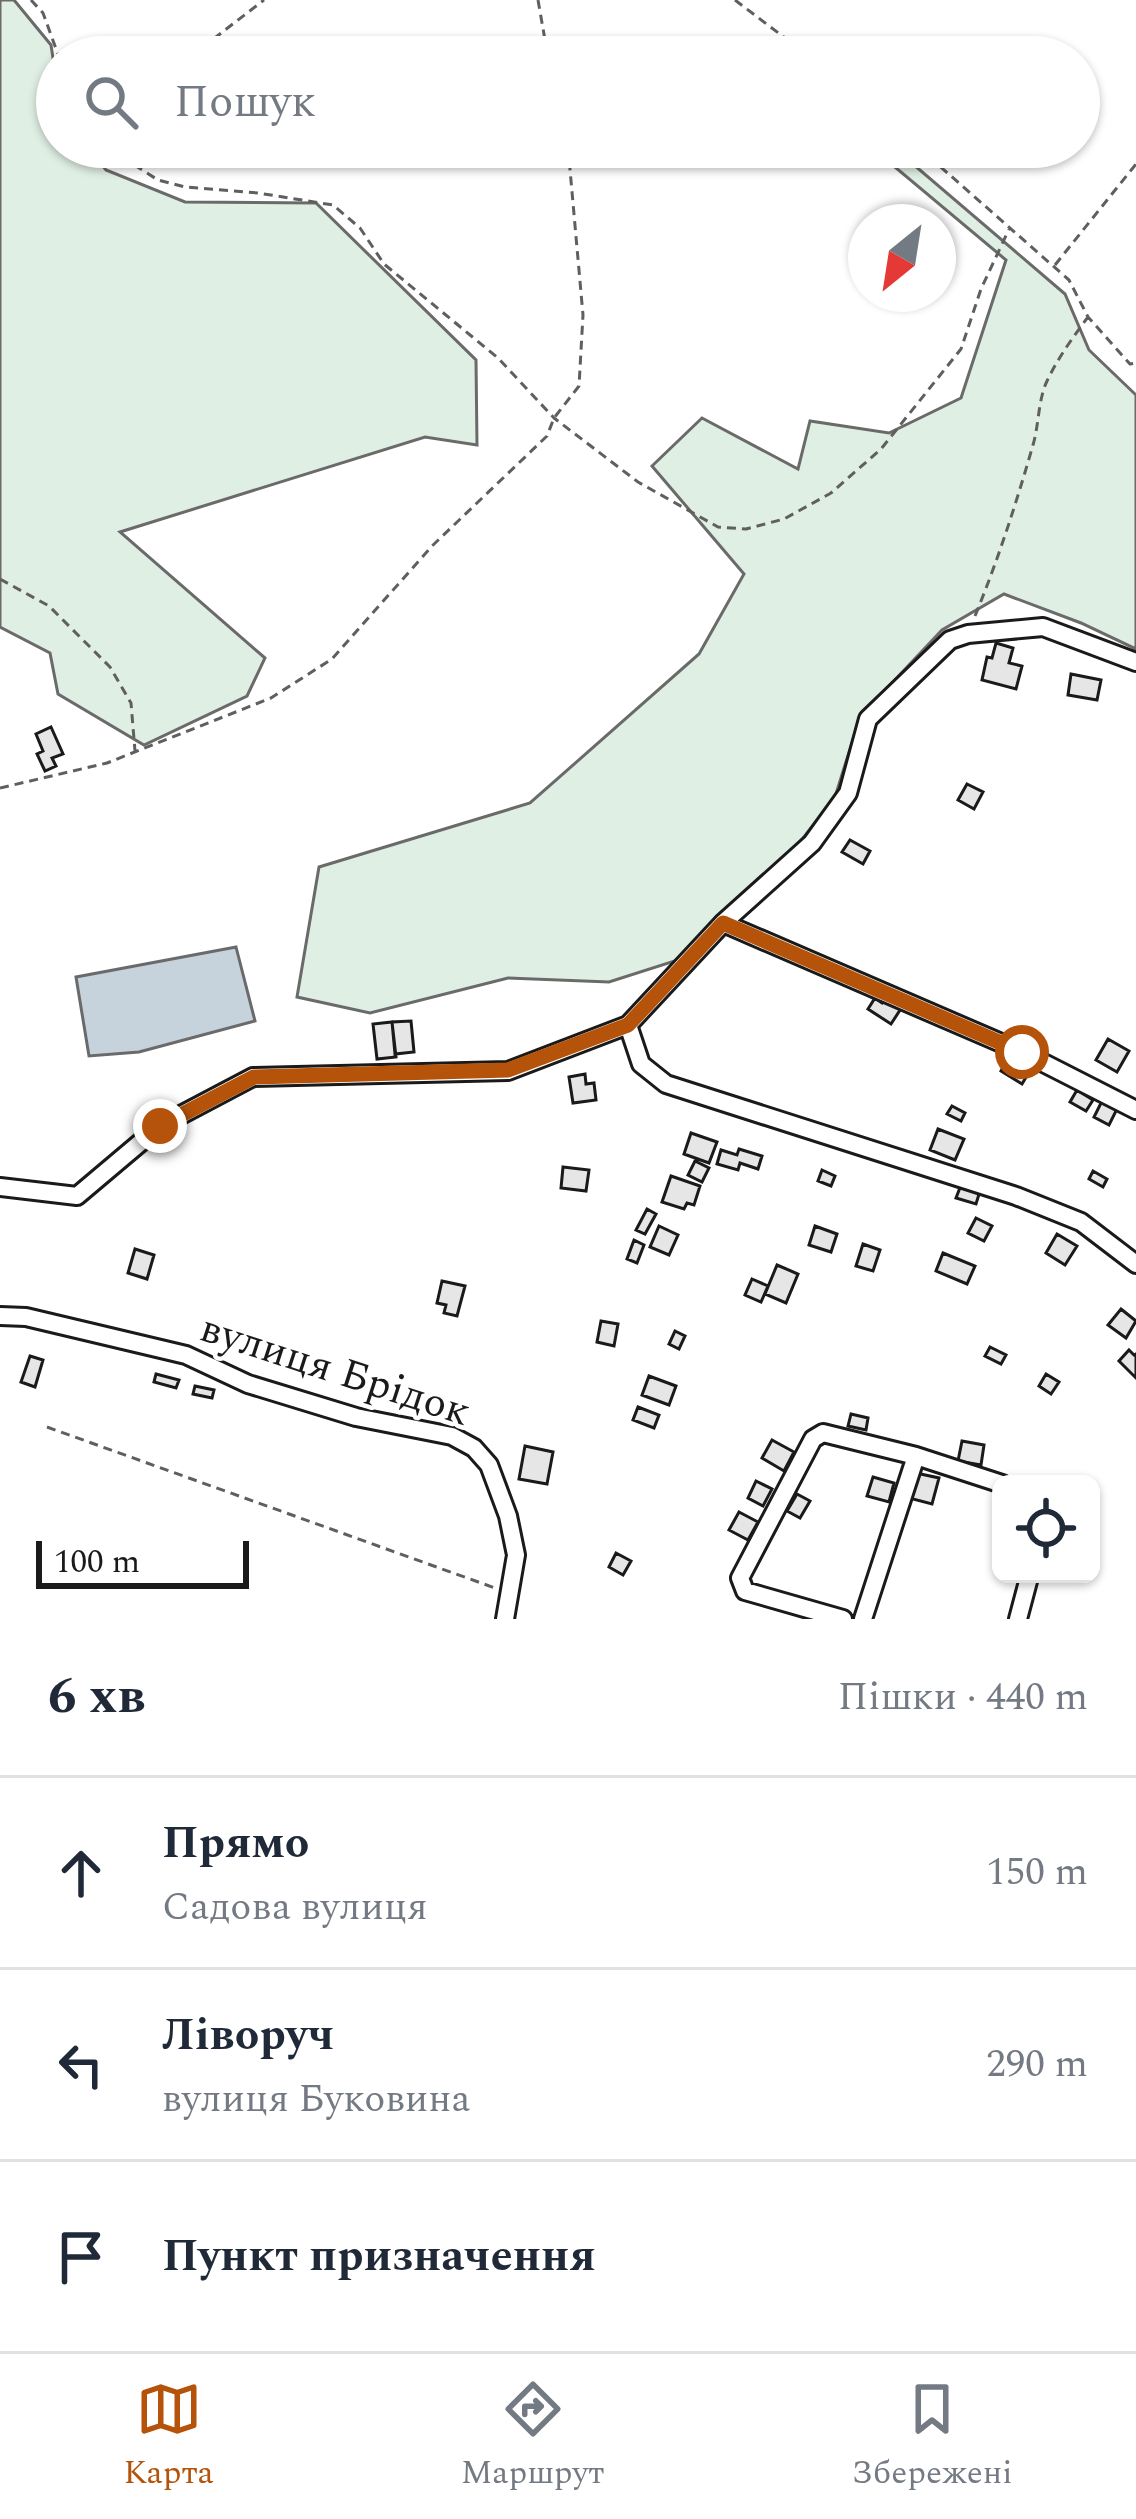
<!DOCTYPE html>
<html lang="uk">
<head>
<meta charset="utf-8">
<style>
	:root { --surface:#fff; --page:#f2f2f3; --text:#1f2937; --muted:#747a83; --line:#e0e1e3; --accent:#b45309 }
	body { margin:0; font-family:Spectral,serif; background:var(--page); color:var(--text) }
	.controls { position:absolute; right:36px; bottom:36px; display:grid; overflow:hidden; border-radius:18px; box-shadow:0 3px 9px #0004 }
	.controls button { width:108px; height:108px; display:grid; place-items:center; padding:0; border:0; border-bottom:3px solid var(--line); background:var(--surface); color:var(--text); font:60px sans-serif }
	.compass { position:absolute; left:848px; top:204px; width:108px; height:108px; border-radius:50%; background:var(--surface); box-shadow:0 3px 9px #0004; rotate:210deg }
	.scale { position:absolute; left:36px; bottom:30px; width:213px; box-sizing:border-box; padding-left:12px; border:6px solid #1a1a1a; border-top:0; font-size:33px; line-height:42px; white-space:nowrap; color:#1a1a1a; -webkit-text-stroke:9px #fff; paint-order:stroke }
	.stop { position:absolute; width:36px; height:36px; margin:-27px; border:9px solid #b45309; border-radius:50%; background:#fff }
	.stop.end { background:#b45309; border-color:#fff; box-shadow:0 3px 12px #0008 }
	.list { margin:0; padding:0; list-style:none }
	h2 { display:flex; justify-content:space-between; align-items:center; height:156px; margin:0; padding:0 48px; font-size:51px }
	h2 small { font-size:39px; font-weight:400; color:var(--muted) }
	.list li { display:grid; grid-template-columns:78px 1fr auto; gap:36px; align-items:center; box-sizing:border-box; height:192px; padding:0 48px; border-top:3px solid var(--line) }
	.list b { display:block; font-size:45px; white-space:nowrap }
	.list p { margin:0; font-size:39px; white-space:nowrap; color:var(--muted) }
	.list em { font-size:39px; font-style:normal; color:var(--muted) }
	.icon { flex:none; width:66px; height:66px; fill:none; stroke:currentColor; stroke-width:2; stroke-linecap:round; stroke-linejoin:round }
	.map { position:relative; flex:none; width:1136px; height:1619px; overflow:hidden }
	.search { position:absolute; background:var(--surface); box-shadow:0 3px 9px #0004; left:36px; right:36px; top:36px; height:132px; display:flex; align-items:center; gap:30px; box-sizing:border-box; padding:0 42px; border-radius:66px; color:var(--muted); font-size:45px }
	.sheet { height:732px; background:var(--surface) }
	nav { display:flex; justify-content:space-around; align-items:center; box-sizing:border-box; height:168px; border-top:3px solid var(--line); background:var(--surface); font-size:33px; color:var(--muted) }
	nav a { display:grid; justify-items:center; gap:6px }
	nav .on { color:var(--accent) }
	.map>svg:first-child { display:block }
	.green { fill:#e0efe3; stroke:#6a6a6a; stroke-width:3 }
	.water { fill:#c6d2dc; stroke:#6a6a6a; stroke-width:3 }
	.building { fill:#e6e6e6; stroke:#1a1a1a; stroke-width:3 }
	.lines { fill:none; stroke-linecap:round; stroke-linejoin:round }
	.minor-casing { stroke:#1a1a1a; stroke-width:22 }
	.path { stroke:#5f5f5f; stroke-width:3; stroke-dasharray:9 6; stroke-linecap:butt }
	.minor { stroke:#fff; stroke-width:16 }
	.route { stroke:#b45309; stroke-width:15 }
	.labels { text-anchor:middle; stroke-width:9; stroke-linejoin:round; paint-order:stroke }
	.street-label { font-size:42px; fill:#1a1a1a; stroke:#fff }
</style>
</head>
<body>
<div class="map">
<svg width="1136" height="1619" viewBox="0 0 1136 1619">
	<rect width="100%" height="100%" fill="#fff"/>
	<path class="green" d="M 0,0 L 14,0 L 51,45 L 57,85 L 57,147 L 88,147 L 106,170 L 185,202 L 316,203 L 476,360 L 477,445 L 425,437 L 120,532 L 265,658 L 247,696 L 144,745 L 58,694 L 50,653 L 0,627 Z
		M 871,147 L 893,147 L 1065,294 L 1089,350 L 1136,395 L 1136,649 L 1081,623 L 1004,594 L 942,630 L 860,717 L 835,797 L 800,842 L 678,960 L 609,982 L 508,978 L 370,1013 L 297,997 L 319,867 L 530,803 L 699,654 L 744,574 L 652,466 L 702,418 L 798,469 L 810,421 L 889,433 L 961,398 L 1006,260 Z"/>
	<path class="water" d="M 236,947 L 255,1021 L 139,1052 L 89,1056 L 76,977 Z"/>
	<path class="building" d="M 996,643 L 1013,648 L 1009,663 L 1022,666 L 1016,689 L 982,680 L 987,657 L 992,658 Z
		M 1071,674 L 1101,680 L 1097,700 L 1068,695 Z
		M 51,727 L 63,754 L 52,758 L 56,766 L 45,771 L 37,754 L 43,751 L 36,734 Z
		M 967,784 L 983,792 L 974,809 L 958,800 Z
		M 850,840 L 870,851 L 863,864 L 842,852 Z
		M 886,997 L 902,1007 L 891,1024 L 868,1009 L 875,998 L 882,1003 Z
		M 411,1021 L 414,1052 L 395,1054 L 392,1022 Z
		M 392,1022 L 396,1057 L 377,1059 L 373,1024 Z
		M 1108,1039 L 1129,1051 L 1117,1072 L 1096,1060 Z
		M 1009,1056 L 1031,1069 L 1022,1084 L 1001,1071 Z
		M 585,1074 L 586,1084 L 594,1083 L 596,1100 L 573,1103 L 569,1077 Z
		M 1077,1090 L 1093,1100 L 1086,1111 L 1070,1102 Z
		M 1103,1099 L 1118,1107 L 1109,1125 L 1094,1117 Z
		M 952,1106 L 965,1113 L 961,1121 L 947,1114 Z
		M 938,1129 L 964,1139 L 955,1160 L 930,1150 Z
		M 691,1133 L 717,1142 L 709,1163 L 684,1154 Z
		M 739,1149 L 762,1156 L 758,1169 L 740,1163 L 738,1170 L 717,1164 L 721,1150 L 737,1155 Z
		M 695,1161 L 709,1168 L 702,1182 L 688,1175 Z
		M 563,1167 L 589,1170 L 586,1191 L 561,1188 Z
		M 822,1170 L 835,1176 L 831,1186 L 818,1181 Z
		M 1093,1171 L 1107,1179 L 1103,1187 L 1089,1179 Z
		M 671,1176 L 700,1186 L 694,1205 L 687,1203 L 684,1209 L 662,1202 Z
		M 961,1185 L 980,1191 L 976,1204 L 956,1198 Z
		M 647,1209 L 656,1214 L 645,1234 L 636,1230 Z
		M 976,1218 L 992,1226 L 984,1241 L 968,1233 Z
		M 659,1226 L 678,1235 L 669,1255 L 650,1247 Z
		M 815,1226 L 837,1234 L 831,1252 L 809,1245 Z
		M 1057,1234 L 1077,1246 L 1065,1265 L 1046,1253 Z
		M 634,1240 L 644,1245 L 637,1263 L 627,1259 Z
		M 863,1244 L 880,1250 L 873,1271 L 856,1266 Z
		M 135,1249 L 154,1255 L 147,1279 L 128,1273 Z
		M 943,1253 L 975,1266 L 967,1284 L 936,1271 Z
		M 777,1265 L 798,1274 L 786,1303 L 765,1294 Z
		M 752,1279 L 768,1286 L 761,1302 L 745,1295 Z
		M 442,1281 L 465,1286 L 457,1316 L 444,1313 L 446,1305 L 437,1303 Z
		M 1121,1309 L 1136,1321 L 1126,1338 L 1108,1325 Z
		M 601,1321 L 618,1324 L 614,1346 L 597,1342 Z
		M 675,1331 L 685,1336 L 679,1349 L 669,1344 Z
		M 990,1347 L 1006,1355 L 1001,1364 L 985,1356 Z
		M 1129,1350 L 1134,1355 L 1136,1354 L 1136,1378 L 1119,1361 Z
		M 30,1356 L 43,1360 L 35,1387 L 21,1382 Z
		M 156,1374 L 179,1380 L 176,1388 L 154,1382 Z
		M 1046,1374 L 1059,1382 L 1051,1394 L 1039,1386 Z
		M 649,1376 L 676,1386 L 669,1405 L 642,1395 Z
		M 195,1386 L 214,1390 L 212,1398 L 193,1394 Z
		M 638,1407 L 659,1415 L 654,1428 L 633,1420 Z
		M 851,1414 L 868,1418 L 866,1430 L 848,1426 Z
		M 772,1440 L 794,1452 L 784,1471 L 762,1458 Z
		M 962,1441 L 984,1445 L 981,1465 L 958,1461 Z
		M 525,1446 L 553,1452 L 547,1484 L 519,1479 Z
		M 916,1473 L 939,1478 L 932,1504 L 909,1498 Z
		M 873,1477 L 894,1483 L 889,1502 L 867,1496 Z
		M 756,1481 L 772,1489 L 763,1506 L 748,1498 Z
		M 797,1494 L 810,1501 L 800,1518 L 787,1511 Z
		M 739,1512 L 758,1522 L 748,1540 L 729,1530 Z
		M 616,1553 L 631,1561 L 623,1575 L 609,1567 Z"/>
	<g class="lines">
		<defs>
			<path id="minor" d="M 723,923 L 1022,1052 L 1136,1110
				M 628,1025 L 641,1064 L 666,1084 L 1016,1196 L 1081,1222 L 1136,1264
				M 0,1187 L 77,1196 L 160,1126 L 253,1077 L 508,1071 L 628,1025 L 723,923 L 812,843 L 848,793 L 868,719 L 950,640 L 968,634 L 1043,627 L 1136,662
				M 0,1316 L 26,1317 L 186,1355 L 248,1384 L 356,1417 L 452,1436 L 474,1448 L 489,1465 L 508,1516 L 516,1555 L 505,1619
				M 843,1619 L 745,1591 L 740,1578 L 813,1439 L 823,1433 L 916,1456 L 1002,1484
				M 863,1619 L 916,1456
				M 1018,1619 L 1030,1574"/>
		</defs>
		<use href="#minor" class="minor-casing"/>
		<path class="path" d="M 31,0 L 43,13 L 59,57
			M 538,0 L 548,57
			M 735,0 L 810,57
			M 190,57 L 264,0
			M 918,147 L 1069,280 L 1088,317 L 1130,364 L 1136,363
			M 109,149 L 158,180 L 185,187 L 258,193 L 333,205 L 360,228 L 384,264 L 498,358 L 554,418 L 638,482 L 718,527 L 746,529 L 784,519 L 831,493 L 881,449 L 961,349 L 981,289 L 1010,227
			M 1055,265 L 1136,164
			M 0,579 L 49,606 L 110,667 L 131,703 L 135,751
			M 975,616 C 998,560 1016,504 1033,445 C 1039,425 1038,400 1047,381 C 1058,358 1073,337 1088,317
			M 0,788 L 107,763 L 271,698 L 332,659 L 432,546 L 547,436 L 554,418 L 579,386 L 583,315 L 568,147
			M 47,1427 L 495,1588"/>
		<use href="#minor" class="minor"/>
	</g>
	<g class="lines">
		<path class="route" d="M 160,1126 L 254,1077 L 508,1070 L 628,1025 L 723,923 L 1022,1052"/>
	</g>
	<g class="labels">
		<g class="street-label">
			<text transform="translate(336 1368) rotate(18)" y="15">вулиця Брідок</text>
		</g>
	</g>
</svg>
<div class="controls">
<button><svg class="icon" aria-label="locate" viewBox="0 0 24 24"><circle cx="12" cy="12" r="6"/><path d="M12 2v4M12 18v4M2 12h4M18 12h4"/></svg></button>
</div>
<svg class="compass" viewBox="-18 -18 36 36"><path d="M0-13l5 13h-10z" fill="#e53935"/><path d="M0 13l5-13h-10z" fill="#747a83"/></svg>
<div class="scale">100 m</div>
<div class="stop" style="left:1022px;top:1052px"></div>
<div class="stop end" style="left:160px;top:1126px"></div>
<div class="search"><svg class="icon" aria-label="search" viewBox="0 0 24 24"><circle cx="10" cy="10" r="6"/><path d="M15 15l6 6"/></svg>Пошук</div>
</div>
<section class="sheet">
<h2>6 хв<small>Пішки · 440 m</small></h2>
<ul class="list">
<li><svg class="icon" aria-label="ahead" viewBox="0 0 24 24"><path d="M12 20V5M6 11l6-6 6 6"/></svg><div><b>Прямо</b><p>Садова вулиця</p></div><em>150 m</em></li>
<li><svg class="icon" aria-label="left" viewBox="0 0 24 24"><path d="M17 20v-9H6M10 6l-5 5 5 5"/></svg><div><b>Ліворуч</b><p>вулиця Буковина</p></div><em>290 m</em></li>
<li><svg class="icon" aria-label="arrive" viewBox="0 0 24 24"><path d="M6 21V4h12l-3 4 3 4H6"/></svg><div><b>Пункт призначення</b></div></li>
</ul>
</section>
<nav>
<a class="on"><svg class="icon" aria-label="map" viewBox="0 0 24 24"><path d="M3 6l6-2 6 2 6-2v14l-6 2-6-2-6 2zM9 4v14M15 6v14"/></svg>Карта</a>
<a><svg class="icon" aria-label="directions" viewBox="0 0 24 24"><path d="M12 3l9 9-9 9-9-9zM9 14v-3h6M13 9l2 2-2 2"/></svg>Маршрут</a>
<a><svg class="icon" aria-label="saved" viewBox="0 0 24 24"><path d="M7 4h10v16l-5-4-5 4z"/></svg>Збережені</a>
</nav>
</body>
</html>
